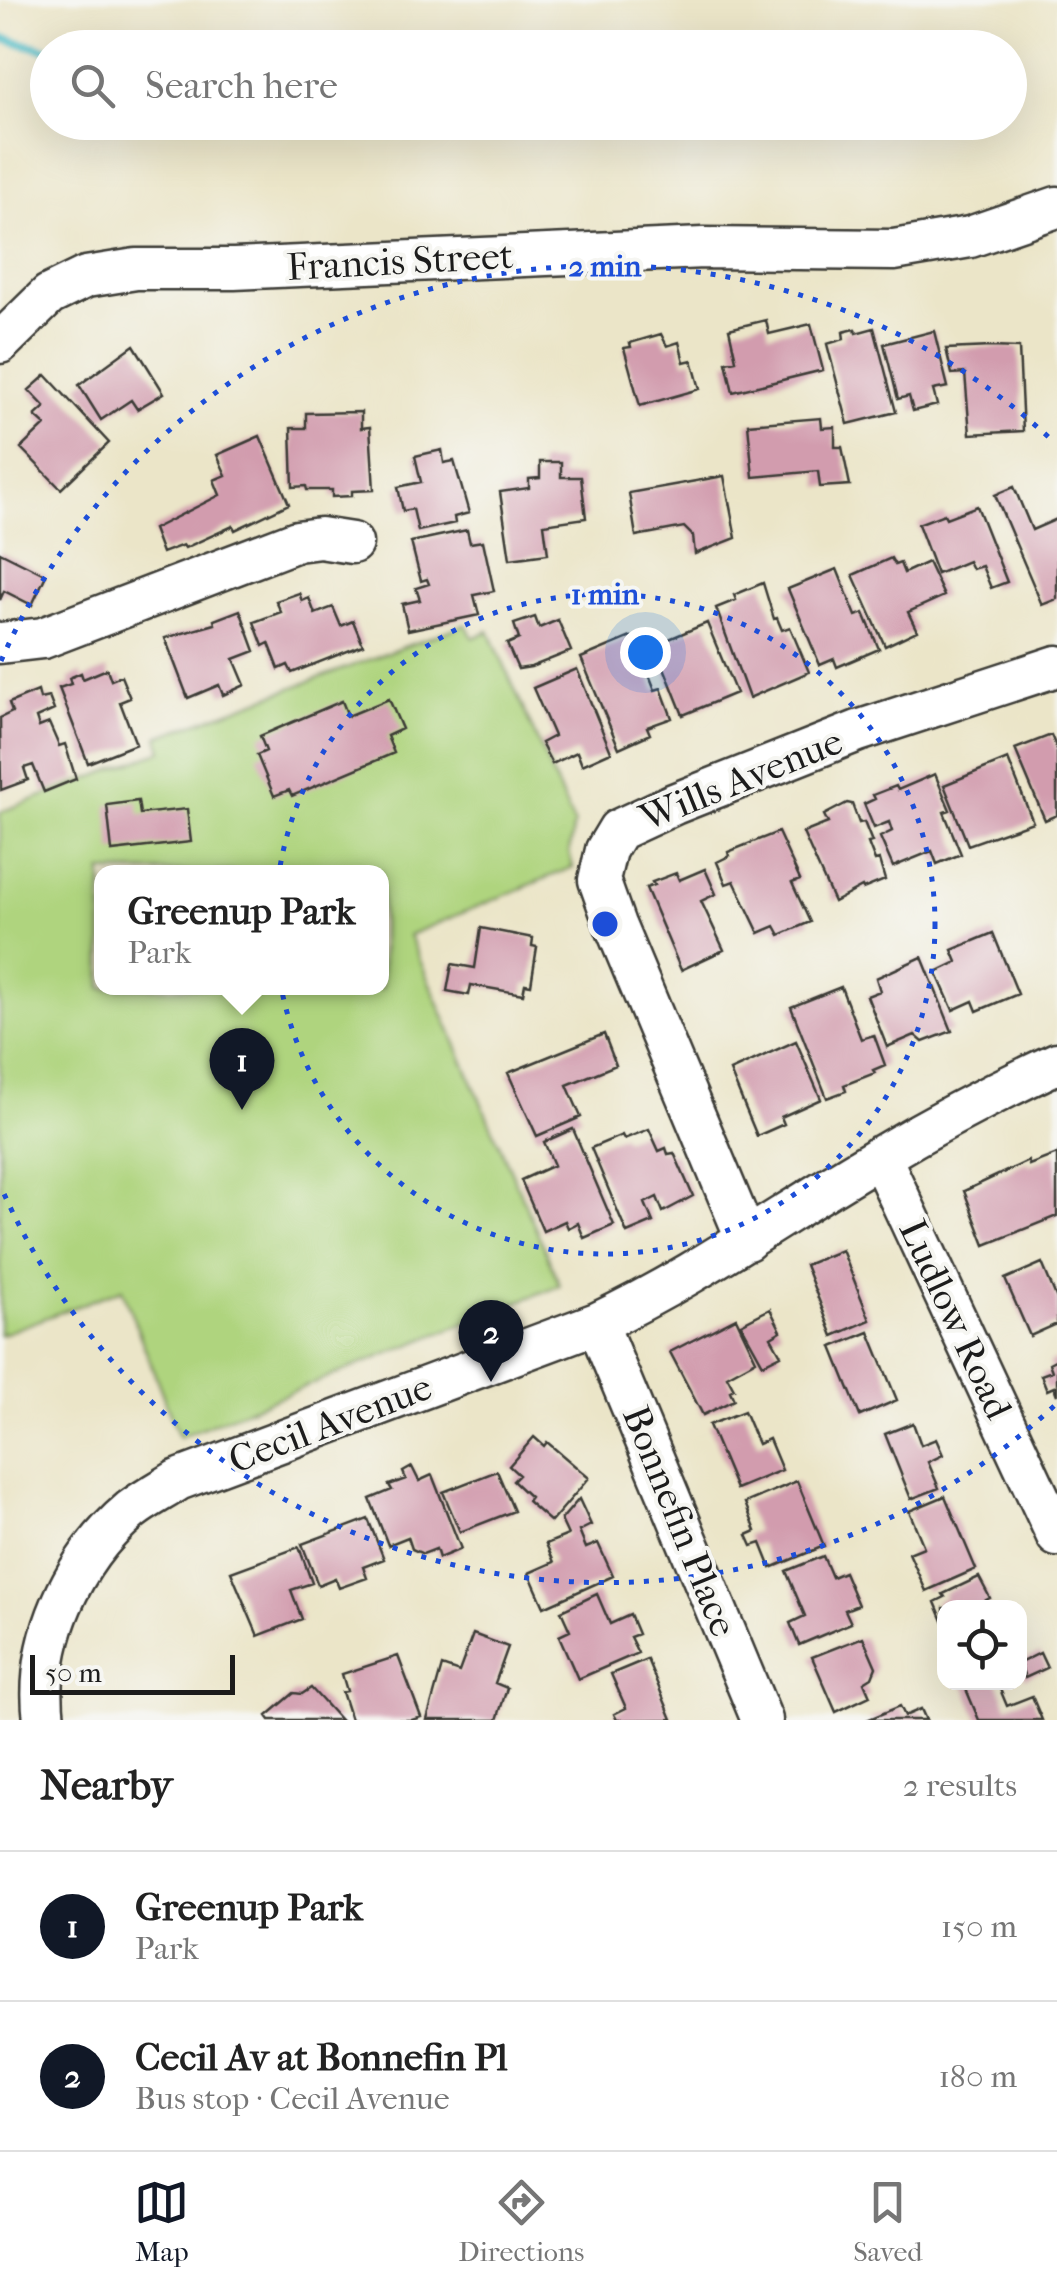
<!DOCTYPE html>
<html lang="en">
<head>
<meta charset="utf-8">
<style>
	:root { --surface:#fff; --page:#f2f2f2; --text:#222; --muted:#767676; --line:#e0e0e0; --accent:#111827 }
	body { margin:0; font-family:"IM FELL French Canon",serif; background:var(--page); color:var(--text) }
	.controls { position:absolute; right:30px; bottom:30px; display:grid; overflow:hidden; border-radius:20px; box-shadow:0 10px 40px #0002 }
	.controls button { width:90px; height:90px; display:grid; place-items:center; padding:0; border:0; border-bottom:2px solid var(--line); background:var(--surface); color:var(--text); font:50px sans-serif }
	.scale { position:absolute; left:30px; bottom:25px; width:205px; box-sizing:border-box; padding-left:10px; border:5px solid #1c1c1c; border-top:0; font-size:28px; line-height:35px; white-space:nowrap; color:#1c1c1c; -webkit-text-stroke:8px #f6f6f2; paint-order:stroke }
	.you { position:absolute; left:645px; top:652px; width:35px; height:35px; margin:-25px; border:8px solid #fff; border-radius:50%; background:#1a73e8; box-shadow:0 0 0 15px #1a73e833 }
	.badge { display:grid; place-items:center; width:65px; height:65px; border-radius:50%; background:var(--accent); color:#fff; font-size:32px; font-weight:700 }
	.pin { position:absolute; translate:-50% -82px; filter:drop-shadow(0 2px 5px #0008) }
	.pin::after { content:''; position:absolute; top:52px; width:35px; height:30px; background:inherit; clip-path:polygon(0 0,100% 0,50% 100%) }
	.popup { position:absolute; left:94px; top:865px; width:295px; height:130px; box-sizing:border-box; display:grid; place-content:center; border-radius:20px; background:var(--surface); filter:drop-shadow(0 2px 8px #0005); font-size:32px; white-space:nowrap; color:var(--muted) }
	.popup b { font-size:38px; color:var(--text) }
	.popup::after { content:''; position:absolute; left:50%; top:100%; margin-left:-20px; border:20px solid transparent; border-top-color:var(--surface) }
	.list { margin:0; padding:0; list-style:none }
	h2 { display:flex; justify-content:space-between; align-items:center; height:130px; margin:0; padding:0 40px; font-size:42px }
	h2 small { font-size:32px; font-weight:400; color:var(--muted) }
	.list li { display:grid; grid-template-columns:65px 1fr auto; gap:30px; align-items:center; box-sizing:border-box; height:150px; padding:0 40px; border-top:2px solid var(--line) }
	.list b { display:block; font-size:38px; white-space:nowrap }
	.list p { margin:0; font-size:32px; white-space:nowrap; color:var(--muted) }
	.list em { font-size:32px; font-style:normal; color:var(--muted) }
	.icon { flex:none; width:55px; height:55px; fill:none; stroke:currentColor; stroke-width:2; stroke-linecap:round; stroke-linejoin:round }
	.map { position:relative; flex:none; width:1057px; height:1720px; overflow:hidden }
	.search { position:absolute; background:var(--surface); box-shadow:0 10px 40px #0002; left:30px; right:30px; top:30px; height:110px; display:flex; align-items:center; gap:25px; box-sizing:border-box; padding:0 35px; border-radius:55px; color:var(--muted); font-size:38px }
	.sheet { height:430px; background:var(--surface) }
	nav { display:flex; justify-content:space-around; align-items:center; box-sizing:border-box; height:140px; border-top:2px solid var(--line); background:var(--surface); font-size:28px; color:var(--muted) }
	nav a { display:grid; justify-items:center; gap:5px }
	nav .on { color:var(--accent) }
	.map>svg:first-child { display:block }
	.green { fill:#afd47e; stroke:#66784d; stroke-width:2.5; fill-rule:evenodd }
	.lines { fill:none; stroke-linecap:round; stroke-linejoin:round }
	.stream { stroke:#4dbbc5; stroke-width:9 }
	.building { fill:#d29cae }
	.minor-casing { stroke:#3b3a36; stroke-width:45 }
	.minor { stroke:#fff; stroke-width:40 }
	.ring { fill:none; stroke:#1d4ed8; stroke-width:5; stroke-dasharray:5 10 }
	.labels { text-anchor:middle; stroke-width:8; stroke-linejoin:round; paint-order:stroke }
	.street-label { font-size:38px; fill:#1c1c1c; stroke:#f6f6f2 }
	.centre { fill:#1d4ed8; stroke:#f6f6f2; stroke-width:5 }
	.ring-label { font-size:30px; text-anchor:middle; font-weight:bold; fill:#1d4ed8; stroke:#f6f6f2; stroke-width:8; stroke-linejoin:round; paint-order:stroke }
</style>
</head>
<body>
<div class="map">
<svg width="1057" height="1720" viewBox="0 0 1057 1720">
	<rect width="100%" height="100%" fill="#f6f6f2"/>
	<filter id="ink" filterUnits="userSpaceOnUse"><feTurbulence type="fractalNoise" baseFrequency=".01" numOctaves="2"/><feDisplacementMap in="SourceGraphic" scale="20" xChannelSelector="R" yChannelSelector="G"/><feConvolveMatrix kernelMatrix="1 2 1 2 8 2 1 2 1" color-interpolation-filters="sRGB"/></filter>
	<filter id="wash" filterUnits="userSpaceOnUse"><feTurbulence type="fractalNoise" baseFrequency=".0048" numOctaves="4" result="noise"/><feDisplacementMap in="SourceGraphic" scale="40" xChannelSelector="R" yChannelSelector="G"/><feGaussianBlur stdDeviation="2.25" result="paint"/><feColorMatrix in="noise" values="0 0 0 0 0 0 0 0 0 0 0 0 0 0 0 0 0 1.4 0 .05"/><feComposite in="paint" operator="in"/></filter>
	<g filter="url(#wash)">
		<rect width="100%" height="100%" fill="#ebe5c8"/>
		<path class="green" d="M 466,624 L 473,638 L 489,631 L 574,824 L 569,852 L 573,867 L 409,935 L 560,1285 L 179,1437 L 122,1289 L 0,1335 L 0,812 L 162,751 L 158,737 ZM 102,872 L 382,872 L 382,988 L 102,988 Z"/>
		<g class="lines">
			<path class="stream" d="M 0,38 L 48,50
				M 484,122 L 491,124"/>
		</g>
		<g id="blocks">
			<path class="building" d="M 766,320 L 769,334 L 811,324 L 823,370 L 733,392 L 726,362 L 736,360 L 729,329 Z
				M 874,328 L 896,412 L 848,424 L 827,344 L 844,339 L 843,332 L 855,329 L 856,333 Z
				M 934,331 L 948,387 L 933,390 L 937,405 L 913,411 L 909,396 L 898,399 L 884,344 Z
				M 661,334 L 667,346 L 679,342 L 684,362 L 692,360 L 700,389 L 640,406 L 624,348 L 631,347 L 630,343 Z
				M 134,345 L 164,393 L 137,409 L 131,400 L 101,420 L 79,385 Z
				M 991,347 L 1019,348 L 1023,431 L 970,434 L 965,373 L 952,374 L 946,349 Z
				M 46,375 L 109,443 L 61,489 L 21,448 L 45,425 L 35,416 L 45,407 L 29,390 Z
				M 361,412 L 361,428 L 370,427 L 374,490 L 352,491 L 352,496 L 332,497 L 332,490 L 307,490 L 306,486 L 293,487 L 291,428 L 306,428 L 306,413 Z
				M 821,418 L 822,428 L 835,427 L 835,447 L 842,447 L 850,485 L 820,487 L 818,471 L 753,477 L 748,424 Z
				M 260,436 L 289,504 L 235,530 L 233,526 L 185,548 L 183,545 L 162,553 L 153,529 L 220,495 L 214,480 L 226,475 L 217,455 Z
				M 442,450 L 444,463 L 454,461 L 469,513 L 454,517 L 455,523 L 418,531 L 413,509 L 403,511 L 398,487 L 421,482 L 415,456 Z
				M 540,462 L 561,462 L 561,477 L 581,477 L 586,518 L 544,524 L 548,554 L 510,559 L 500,492 L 529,488 L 529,479 L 540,478 Z
				M 724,476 L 736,538 L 695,554 L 693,536 L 684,527 L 636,536 L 629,493 Z
				M 1014,487 L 1032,530 L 1057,519 L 1057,599 L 1042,605 L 995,495 Z
				M 977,506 L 1007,582 L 991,588 L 982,566 L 972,569 L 968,561 L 937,574 L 918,524 L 944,514 L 946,518 Z
				M 467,530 L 470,543 L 483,541 L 494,591 L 474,595 L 479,615 L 408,630 L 402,604 L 420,600 L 416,588 L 429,584 L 427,579 L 421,581 L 411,542 Z
				M 0,552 L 46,575 L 32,605 L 4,591 L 0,600 Z
				M 891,558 L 895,565 L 900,563 L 904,573 L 928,562 L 944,596 L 908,612 L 917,631 L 885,646 L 853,575 Z
				M 837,569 L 856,616 L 864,613 L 879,649 L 837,667 L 834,659 L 820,665 L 788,589 Z
				M 763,583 L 774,619 L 777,618 L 782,630 L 790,627 L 809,672 L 749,698 L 716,608 L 736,600 L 734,595 Z
				M 299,593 L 302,601 L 309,598 L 315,614 L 333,607 L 341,626 L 353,621 L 363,645 L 292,673 L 288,665 L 279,669 L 269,643 L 263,646 L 254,622 L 281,612 L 276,601 Z
				M 240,610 L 255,651 L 234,659 L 245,685 L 223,695 L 219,685 L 188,698 L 165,638 L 215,624 L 214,620 Z
				M 535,617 L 539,628 L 558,620 L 571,651 L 531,667 L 518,669 L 507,644 L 519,639 L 514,624 Z
				M 707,623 L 736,693 L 683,715 L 655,645 Z
				M 631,637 L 644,673 L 648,672 L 655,690 L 661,688 L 672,718 L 647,727 L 650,734 L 619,748 L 581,658 Z
				M 107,669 L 111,680 L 121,676 L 130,698 L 120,702 L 136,744 L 88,763 L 59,688 L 71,684 L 69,678 L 81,673 L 83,679 Z
				M 577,669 L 611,752 L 582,765 L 577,752 L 552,764 L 541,743 L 554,736 L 533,688 Z
				M 38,691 L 40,699 L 49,697 L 54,710 L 36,718 L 39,727 L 49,723 L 59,746 L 65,744 L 76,779 L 44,792 L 33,765 L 24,768 L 28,780 L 1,790 L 0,718 L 12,712 L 9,703 Z
				M 389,699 L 402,729 L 387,736 L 394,753 L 292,796 L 289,790 L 274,796 L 257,755 L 266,751 L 260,736 L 342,701 L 348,716 Z
				M 1051,735 L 1057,749 L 1057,815 L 1045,820 L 1015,749 Z
				M 1008,759 L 1033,822 L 968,845 L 944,785 Z
				M 935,774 L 950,810 L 944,812 L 961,854 L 937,864 L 932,851 L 893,867 L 880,837 L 892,831 L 889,822 L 874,828 L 864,804 L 875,799 L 873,795 L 896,786 L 898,790 Z
				M 138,801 L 140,814 L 187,809 L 191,842 L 112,851 L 107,805 Z
				M 847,803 L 852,804 L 859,823 L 864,822 L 872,842 L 868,843 L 875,861 L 879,860 L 885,880 L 863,889 L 862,887 L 834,902 L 803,833 L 828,823 L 824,815 Z
				M 778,832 L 800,880 L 792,883 L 810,922 L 780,935 L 775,926 L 759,933 L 734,881 L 726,884 L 717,862 L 729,856 L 728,852 Z
				M 705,869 L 716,894 L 701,901 L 724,950 L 681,970 L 646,888 L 654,885 L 652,882 L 676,873 L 679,880 Z
				M 481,928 L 533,938 L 532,946 L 537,947 L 531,985 L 525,984 L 523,994 L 471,985 L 469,995 L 447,991 L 452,964 L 475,968 Z
				M 993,933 L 1018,994 L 977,1011 L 973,1001 L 953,1010 L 936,972 L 957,962 L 952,950 Z
				M 922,957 L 952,1031 L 923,1042 L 915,1035 L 887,1047 L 867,996 L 880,991 L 876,978 Z
				M 841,987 L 861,1039 L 874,1035 L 885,1065 L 873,1070 L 875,1073 L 844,1085 L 846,1091 L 827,1098 L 791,1007 Z
				M 604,1034 L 616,1065 L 567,1085 L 581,1117 L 537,1136 L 508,1073 Z
				M 796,1041 L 821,1099 L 781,1117 L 784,1124 L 757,1136 L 730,1071 Z
				M 573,1129 L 614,1225 L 584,1238 L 578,1223 L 568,1228 L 565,1221 L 543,1231 L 521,1180 L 554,1165 L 544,1142 Z
				M 649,1129 L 659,1151 L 666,1148 L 668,1154 L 674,1153 L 693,1196 L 663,1212 L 657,1197 L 645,1203 L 653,1222 L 627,1233 L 591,1148 L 622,1135 L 624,1139 Z
				M 1057,1154 L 1057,1216 L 985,1245 L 964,1191 L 1028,1161 L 1029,1165 Z
				M 842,1250 L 870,1320 L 833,1336 L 805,1265 Z
				M 1042,1263 L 1057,1299 L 1057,1324 L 1030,1336 L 1005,1279 Z
				M 770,1309 L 781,1331 L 771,1337 L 781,1355 L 763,1364 L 741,1324 Z
				M 736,1318 L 756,1360 L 727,1376 L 734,1389 L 730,1391 L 734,1400 L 703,1415 L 670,1352 Z
				M 869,1332 L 897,1400 L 860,1416 L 832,1347 Z
				M 1057,1359 L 1057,1395 L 1054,1387 L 1047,1390 L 1041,1375 L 1052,1371 L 1049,1363 Z
				M 744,1411 L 758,1444 L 769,1439 L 782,1470 L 736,1489 L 709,1425 Z
				M 913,1423 L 921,1445 L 936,1439 L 943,1455 L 928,1462 L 939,1488 L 911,1499 L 885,1434 Z
				M 534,1437 L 544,1446 L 547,1442 L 589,1478 L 551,1522 L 527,1501 L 530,1497 L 513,1481 L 519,1475 L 509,1466 Z
				M 412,1467 L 419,1481 L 432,1475 L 461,1549 L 439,1558 L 436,1549 L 423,1554 L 412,1549 L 408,1537 L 388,1545 L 370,1499 L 392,1490 L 389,1485 L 406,1479 L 403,1472 Z
				M 497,1471 L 514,1511 L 460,1532 L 443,1492 Z
				M 797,1481 L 824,1546 L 771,1568 L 761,1543 L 752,1546 L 747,1535 L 756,1531 L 745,1503 Z
				M 945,1496 L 976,1569 L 926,1591 L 909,1553 L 924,1547 L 909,1511 Z
				M 579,1499 L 591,1525 L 579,1531 L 586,1548 L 598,1543 L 613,1576 L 544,1607 L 529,1573 L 554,1562 L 546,1544 L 568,1535 L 561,1520 Z
				M 368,1519 L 384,1559 L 363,1567 L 367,1578 L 339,1588 L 335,1578 L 318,1585 L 302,1544 Z
				M 299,1547 L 312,1583 L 291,1590 L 302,1619 L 258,1636 L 231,1572 Z
				M 823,1556 L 832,1577 L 844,1572 L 858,1605 L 845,1610 L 851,1623 L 799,1645 L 790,1623 L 805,1616 L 786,1571 Z
				M 979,1577 L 990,1598 L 986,1600 L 990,1608 L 944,1608 L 944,1623 L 935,1602 L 945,1597 L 943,1594 Z
				M 597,1594 L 610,1624 L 630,1615 L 638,1634 L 630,1637 L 638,1653 L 578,1679 L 559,1636 L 570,1631 L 561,1611 Z
				M 473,1634 L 508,1647 L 495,1683 L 507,1688 L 497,1720 L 427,1720 L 442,1666 L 459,1672 Z
				M 863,1637 L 876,1667 L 872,1677 L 864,1682 L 870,1696 L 836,1712 L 812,1657 Z
				M 1040,1653 L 1047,1668 L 1025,1678 L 1020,1663 Z
				M 398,1656 L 421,1717 L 412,1720 L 351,1720 L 342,1692 L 347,1691 L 342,1674 Z
				M 647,1659 L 672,1719 L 617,1720 L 614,1714 L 626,1708 L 611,1674 Z
				M 963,1682 L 997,1682 L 1007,1706 L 1032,1696 L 1042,1720 L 979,1720 Z
				M 311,1688 L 340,1720 L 270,1720 L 267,1716 L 294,1693 L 302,1694 Z
				M 900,1706 L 905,1716 L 921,1709 L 926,1720 L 867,1720 Z"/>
		</g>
	</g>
	<g filter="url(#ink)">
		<use href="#blocks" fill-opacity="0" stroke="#3b3a36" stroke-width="2.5"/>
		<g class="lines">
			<defs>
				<path id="minor" d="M 0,343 L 49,295 L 86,277 L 136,269 L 234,269 L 703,248 L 894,250 L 970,237 L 1057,207
					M 0,643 L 43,638 L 297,541 L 320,538 L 352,543
					M 880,1156 L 1057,1536
					M 747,1240 L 615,925 L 599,880 L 606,850 L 618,830 L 674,804 L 858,731 L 1057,666
					M 597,1323 L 762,1720
					M 44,1720 C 34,1642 72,1560 131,1510 C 145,1499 163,1490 178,1480 L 597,1323 C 697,1276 786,1211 881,1156 C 938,1122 997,1091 1057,1063"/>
			</defs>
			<use href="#minor" class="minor-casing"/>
			<use href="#minor" class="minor"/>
		</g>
	</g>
	<g class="ring">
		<circle cx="605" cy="924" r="330"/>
		<path d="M1054 1406A659 659 0 0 1 1 1187M1 661A659 659 0 0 1 1054 442"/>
	</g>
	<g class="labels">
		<g class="street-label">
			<text transform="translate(400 261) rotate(-3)" y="13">Francis Street</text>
			<text transform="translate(741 779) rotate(-22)" y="13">Wills Avenue</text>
			<text transform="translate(956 1319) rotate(65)" y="13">Ludlow Road</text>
			<text transform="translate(330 1423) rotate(-21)" y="13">Cecil Avenue</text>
			<text transform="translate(680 1521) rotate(68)" y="13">Bonnefin Place</text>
		</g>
	</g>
	<circle cx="605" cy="924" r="15" class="centre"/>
	<g class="ring-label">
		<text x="605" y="276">2 min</text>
		<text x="605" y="604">1 min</text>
	</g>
</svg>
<div class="controls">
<button><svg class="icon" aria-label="locate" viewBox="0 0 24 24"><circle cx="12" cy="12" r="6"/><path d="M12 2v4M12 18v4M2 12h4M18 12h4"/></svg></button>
</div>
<div class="scale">50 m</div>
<div class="you"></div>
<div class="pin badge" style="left:242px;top:1110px">1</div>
<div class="popup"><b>Greenup Park</b>Park</div>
<div class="pin badge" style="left:491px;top:1382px">2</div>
<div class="search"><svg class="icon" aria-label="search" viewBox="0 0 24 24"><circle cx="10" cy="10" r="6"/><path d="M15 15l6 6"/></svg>Search here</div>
</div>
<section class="sheet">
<h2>Nearby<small>2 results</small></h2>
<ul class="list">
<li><span class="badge">1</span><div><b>Greenup Park</b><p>Park</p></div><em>150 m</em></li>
<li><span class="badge">2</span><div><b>Cecil Av at Bonnefin Pl</b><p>Bus stop · Cecil Avenue</p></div><em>180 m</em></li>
</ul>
</section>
<nav>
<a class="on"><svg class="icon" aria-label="map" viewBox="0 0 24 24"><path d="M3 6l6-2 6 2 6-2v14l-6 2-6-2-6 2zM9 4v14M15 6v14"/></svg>Map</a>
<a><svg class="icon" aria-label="directions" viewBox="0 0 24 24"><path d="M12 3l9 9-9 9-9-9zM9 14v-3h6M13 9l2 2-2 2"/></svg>Directions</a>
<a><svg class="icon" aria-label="saved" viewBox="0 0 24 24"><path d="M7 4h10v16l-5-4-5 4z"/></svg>Saved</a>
</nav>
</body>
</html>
